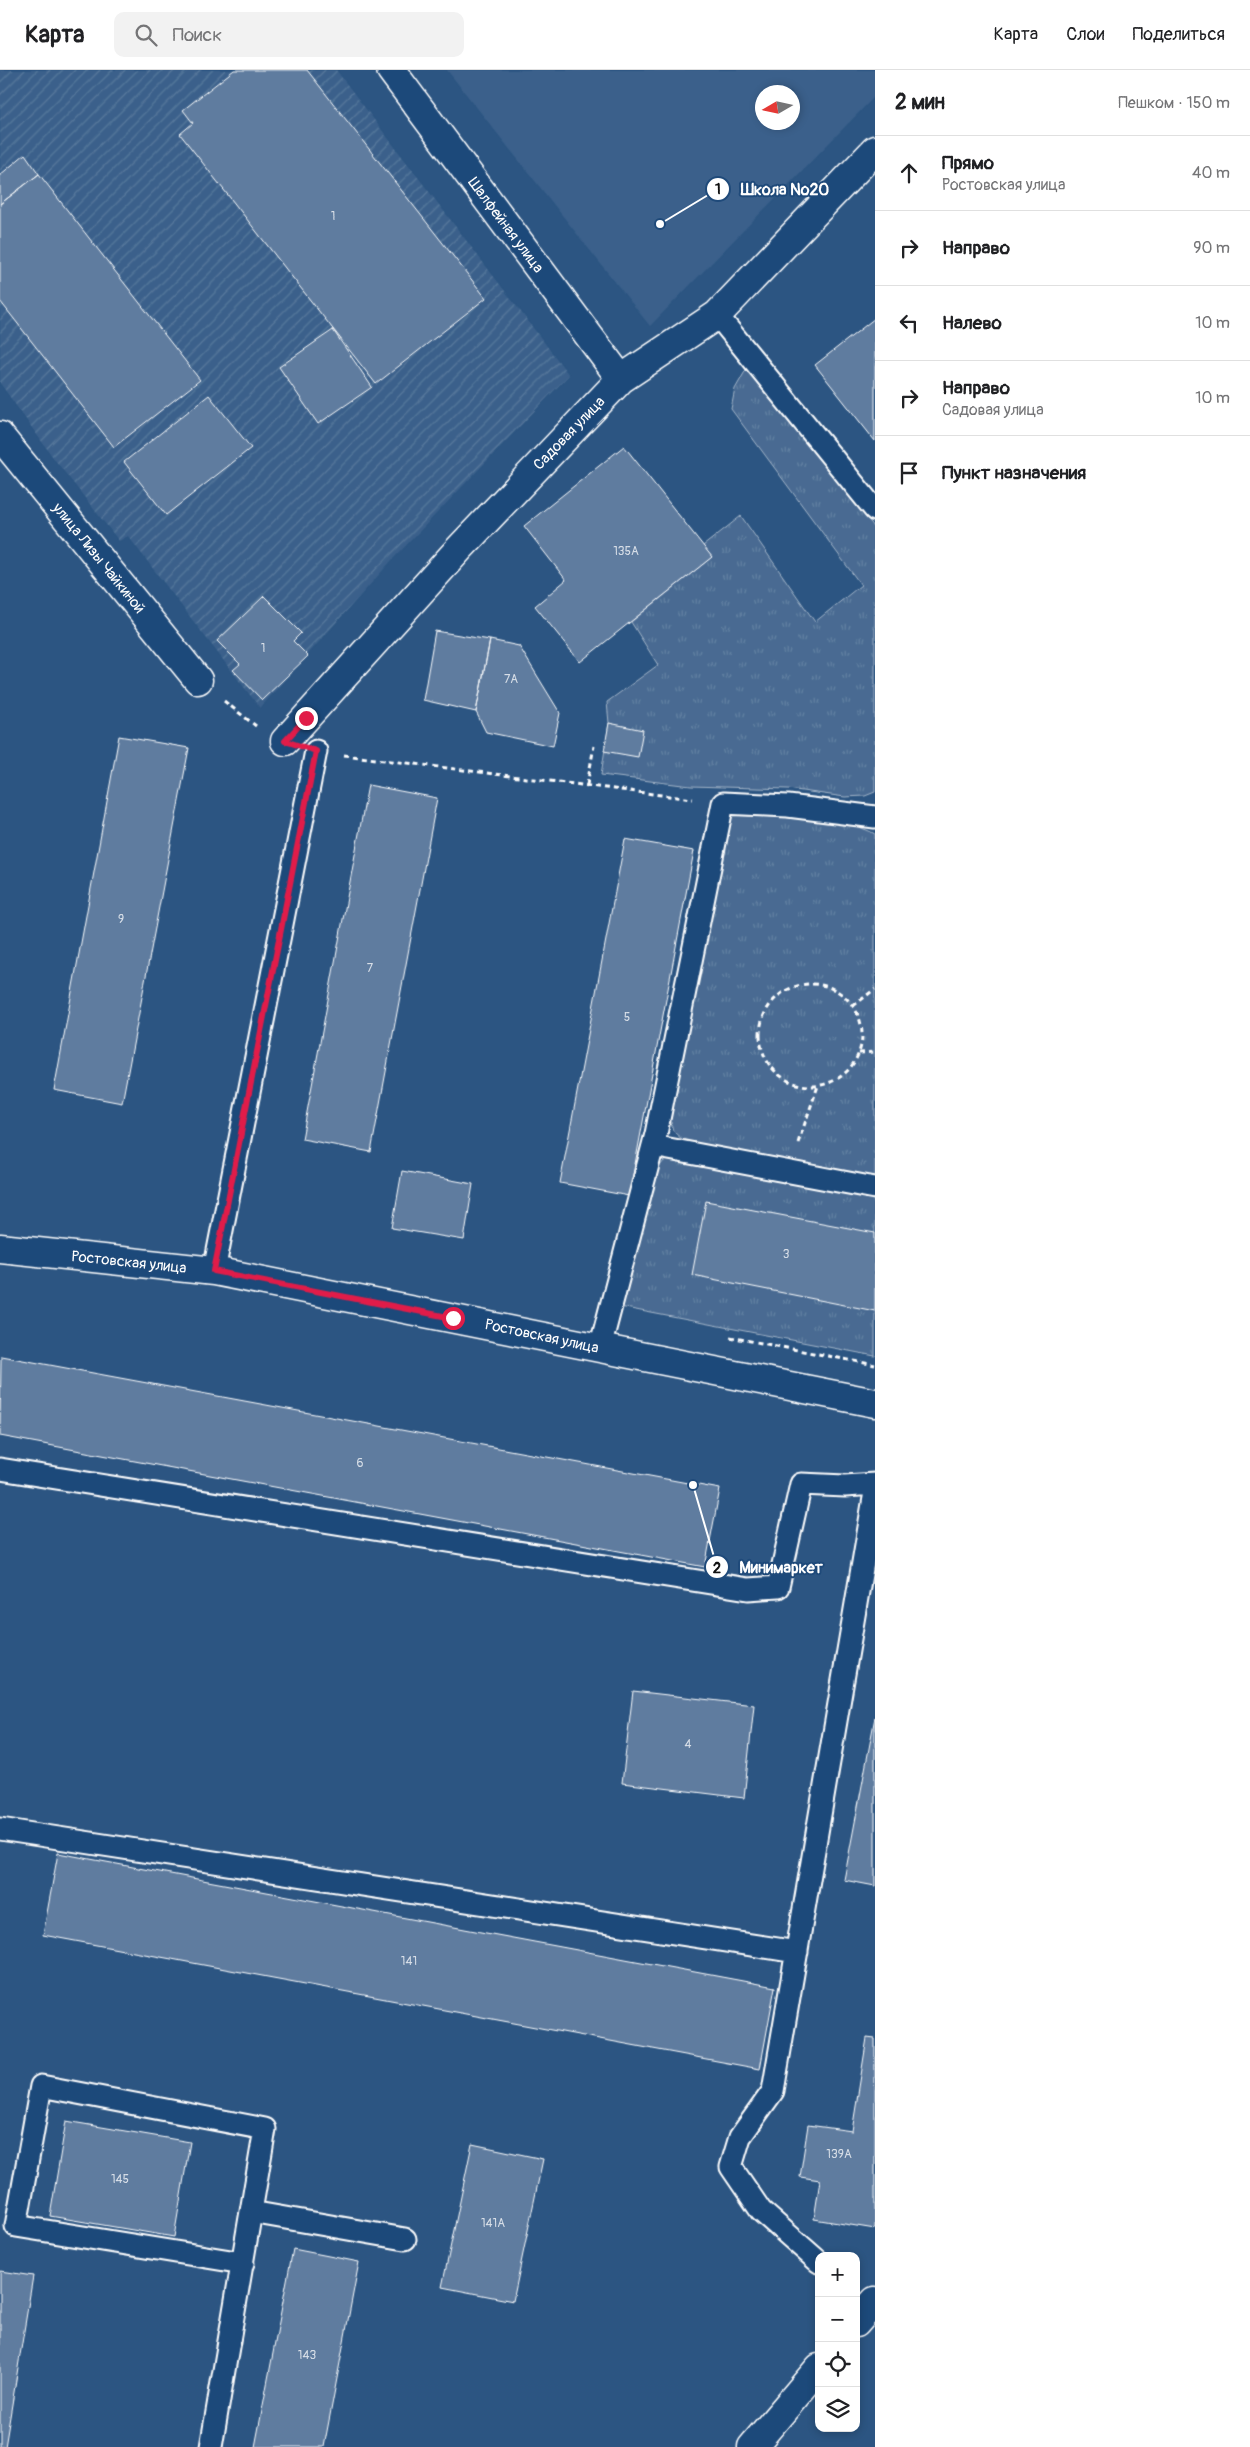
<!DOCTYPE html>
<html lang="ru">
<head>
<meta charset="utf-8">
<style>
	:root { --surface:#fff; --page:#f2f2f2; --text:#202124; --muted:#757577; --line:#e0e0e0 }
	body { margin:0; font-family:Pangolin,sans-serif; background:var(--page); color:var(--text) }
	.controls { position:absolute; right:15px; bottom:15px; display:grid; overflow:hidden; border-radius:10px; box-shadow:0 2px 8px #0003 }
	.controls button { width:45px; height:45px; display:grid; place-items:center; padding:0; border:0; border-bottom:1px solid var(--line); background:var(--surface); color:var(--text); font:25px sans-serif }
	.compass { position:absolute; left:755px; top:15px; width:45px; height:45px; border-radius:50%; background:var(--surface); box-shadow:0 2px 8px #0003; rotate:261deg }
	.stop { position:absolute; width:15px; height:15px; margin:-11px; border:4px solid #e11d48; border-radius:50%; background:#fff }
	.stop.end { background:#e11d48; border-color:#fff; box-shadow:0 1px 5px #0008 }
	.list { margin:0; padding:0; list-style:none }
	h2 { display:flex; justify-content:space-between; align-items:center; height:65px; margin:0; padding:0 20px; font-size:21px }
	h2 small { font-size:16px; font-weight:400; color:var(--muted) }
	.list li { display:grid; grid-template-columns:32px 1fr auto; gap:15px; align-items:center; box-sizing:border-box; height:75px; padding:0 20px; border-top:1px solid var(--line) }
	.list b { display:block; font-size:19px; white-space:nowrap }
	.list p { margin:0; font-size:16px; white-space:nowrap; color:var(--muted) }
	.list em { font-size:16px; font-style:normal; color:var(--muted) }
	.icon { flex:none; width:28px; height:28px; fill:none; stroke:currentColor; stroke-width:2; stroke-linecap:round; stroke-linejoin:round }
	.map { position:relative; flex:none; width:875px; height:2377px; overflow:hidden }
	header { display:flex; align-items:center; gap:30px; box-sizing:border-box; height:70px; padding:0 25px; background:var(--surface); border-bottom:1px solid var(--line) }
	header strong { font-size:24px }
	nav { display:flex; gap:28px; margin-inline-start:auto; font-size:18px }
	.search { width:350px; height:45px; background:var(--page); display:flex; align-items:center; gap:12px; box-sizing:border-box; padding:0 18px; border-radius:10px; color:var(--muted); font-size:19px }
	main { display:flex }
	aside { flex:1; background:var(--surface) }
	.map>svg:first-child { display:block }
	.built { fill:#3b618b; fill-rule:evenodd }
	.industrial { fill:url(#industrial-furrows) }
	.grass { fill:url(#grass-tufts); stroke:#a4b5c8 }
	.building { fill:#5e7c9f; stroke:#fff }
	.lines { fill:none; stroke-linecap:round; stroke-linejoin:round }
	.lane-casing { stroke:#fff; stroke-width:25 }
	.street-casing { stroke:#fff; stroke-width:31 }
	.path { stroke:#fff; stroke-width:3; stroke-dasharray:5 4; stroke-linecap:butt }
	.lane { stroke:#1f4a7a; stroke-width:21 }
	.street { stroke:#1f4a7a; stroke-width:28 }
	.route { stroke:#e11d48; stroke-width:6 }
	.labels { text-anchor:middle; stroke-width:4; stroke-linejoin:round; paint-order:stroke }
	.number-label { font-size:12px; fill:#d7dee7 }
	.street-label { font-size:15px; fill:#fff; stroke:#1f4a7a }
	.leader { fill:none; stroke:#fff; stroke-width:2 }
	.callout-dot { fill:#fff; stroke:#1f4a7a; stroke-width:2 }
	.mark-label { font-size:15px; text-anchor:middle; font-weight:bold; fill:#111 }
	.callout-label { font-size:16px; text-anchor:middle; font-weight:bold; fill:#fff; stroke:#1f4a7a; stroke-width:4; stroke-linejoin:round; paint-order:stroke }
</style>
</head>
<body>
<header>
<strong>Карта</strong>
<div class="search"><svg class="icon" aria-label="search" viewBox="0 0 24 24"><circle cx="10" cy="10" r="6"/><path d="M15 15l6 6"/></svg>Поиск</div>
<nav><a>Карта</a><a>Слои</a><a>Поделиться</a></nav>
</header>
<main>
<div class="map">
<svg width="875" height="2377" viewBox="0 0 875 2377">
	<defs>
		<pattern id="industrial-furrows" width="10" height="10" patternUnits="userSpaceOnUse" patternTransform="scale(1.25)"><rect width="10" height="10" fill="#3b618b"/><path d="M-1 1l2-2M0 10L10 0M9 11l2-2" fill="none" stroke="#58799c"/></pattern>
		<pattern id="grass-tufts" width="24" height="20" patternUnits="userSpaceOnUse" patternTransform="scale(1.25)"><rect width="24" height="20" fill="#486b92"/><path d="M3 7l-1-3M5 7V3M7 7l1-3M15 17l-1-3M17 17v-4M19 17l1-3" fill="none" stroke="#6381a2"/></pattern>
	</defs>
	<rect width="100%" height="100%" fill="#2c5582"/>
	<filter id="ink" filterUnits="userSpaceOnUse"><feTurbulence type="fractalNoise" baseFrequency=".02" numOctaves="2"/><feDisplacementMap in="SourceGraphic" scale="10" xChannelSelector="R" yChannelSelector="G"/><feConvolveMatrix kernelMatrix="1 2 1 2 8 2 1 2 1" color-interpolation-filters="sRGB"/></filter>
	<g filter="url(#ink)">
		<path class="built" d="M 447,0 L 875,0 L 875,26 L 650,256 ZM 762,22 L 792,22 L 792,52 L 762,52 Z"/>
		<path class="industrial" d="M 0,0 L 336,0 L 569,305 L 392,490 L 260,638 L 128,466 L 119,471 L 55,390 L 0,313 Z"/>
		<path class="grass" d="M 747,298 L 875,458 L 875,722 L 865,726 L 845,727 L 788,719 L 691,716 L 601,705 L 609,653 L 607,632 L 658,595 L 631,552 L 712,487 L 703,476 L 741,446 L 815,552 L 861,515 L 731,339 L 735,319 Z
			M 736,740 C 772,744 846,747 875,764 L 875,1108 L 686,1073 L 673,1061 L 668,1039 L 727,746 Z
			M 678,1088 L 875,1125 L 875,1286 L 620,1237 L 655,1102 L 664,1091 Z"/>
		<path class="building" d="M 234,0 L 307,0 L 486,228 L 376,314 L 180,64 L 193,53 L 183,40 Z
			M 25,84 L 39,104 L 0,134 L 0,105 Z
			M 39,104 L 200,310 L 114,377 L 0,231 L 0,134 Z
			M 875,248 L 875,371 L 815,295 Z
			M 333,260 L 372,317 L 318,354 L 279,297 Z
			M 209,325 L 251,378 L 166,445 L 124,392 Z
			M 624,376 L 712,487 L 580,592 L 535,536 L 566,510 L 524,456 Z
			M 264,526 L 301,563 L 293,571 L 308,586 L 262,630 L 233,600 L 240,594 L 217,571 Z
			M 435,561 L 490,570 L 476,642 L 423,630 Z
			M 490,570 L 519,576 L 560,643 L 553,676 L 486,662 L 476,642 Z
			M 609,653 L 643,660 L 638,687 L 604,681 Z
			M 119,666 L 189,678 L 122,1033 L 54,1020 Z
			M 368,715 L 437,728 L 371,1082 L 302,1069 Z
			M 625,769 L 694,781 L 629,1126 L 560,1113 Z
			M 402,1101 L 473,1114 L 464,1170 L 392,1158 Z
			M 706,1131 L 875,1163 L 875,1241 L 692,1205 Z
			M 1,1286 L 720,1419 L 705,1497 L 0,1366 Z
			M 633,1621 L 754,1635 L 744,1728 L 622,1713 Z
			M 875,1647 L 875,1816 L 844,1810 Z
			M 58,1783 L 775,1917 L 760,1999 L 43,1865 Z
			M 867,1968 L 875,1969 L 875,2159 L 814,2149 L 820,2110 L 800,2107 L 808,2055 L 852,2061 Z
			M 66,2051 L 190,2072 L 174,2167 L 50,2146 Z
			M 472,2074 L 543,2089 L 513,2231 L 442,2217 Z
			M 293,2179 L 359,2192 L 324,2377 L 255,2377 Z
			M 0,2201 L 33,2206 L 5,2377 L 0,2377 Z"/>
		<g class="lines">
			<defs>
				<path id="lane" d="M 717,245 L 875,440
					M 653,1076 L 875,1118
					M 214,1201 L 316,681
					M 600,1278 L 656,1064 L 723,733 L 788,736 L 875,747
					M 0,1399 L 748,1519 L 778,1517 L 801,1414 L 845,1416 L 875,1414
					M 0,1759 L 797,1882
					M 251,2142 L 405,2169
					M 819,2192 L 761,2141 L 731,2097 L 740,2067 L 773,2021 L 875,1422
					M 211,2377 L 265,2059 L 41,2016 L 16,2156 L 243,2193"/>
				<path id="street" d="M 391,0 L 621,309
					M 0,366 L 198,610
					M 285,671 L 459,479 L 621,309 L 717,245 L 875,80
					M 0,1178 L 214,1201 L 875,1333
					M 856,2253 L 875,2231
					M 752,2377 L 819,2298"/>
			</defs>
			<use href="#lane" class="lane-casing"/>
			<use href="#street" class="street-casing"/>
			<path class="path" d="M 224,631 L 256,656
				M 344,685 L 693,729
				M 587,715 L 594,676
				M760 965a51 51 0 1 1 102 0a51 51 0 1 1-102 0Z
				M 853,936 L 875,919
				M 859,983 L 875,982
				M 798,1073 L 818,1016
				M 730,1267 L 875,1295"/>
			<use href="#lane" class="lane"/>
			<use href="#street" class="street"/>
		</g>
	</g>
	<g class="lines" filter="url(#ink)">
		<path class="route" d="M 306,648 L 285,671 L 316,681 L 214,1201 L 453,1248"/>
	</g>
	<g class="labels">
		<g class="number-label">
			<text x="333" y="150">1</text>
			<text x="626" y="485">135А</text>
			<text x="263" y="582">1</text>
			<text x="511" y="613">7А</text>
			<text x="121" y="853">9</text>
			<text x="370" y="902">7</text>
			<text x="627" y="951">5</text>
			<text x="786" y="1188">3</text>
			<text x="360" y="1397">6</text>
			<text x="688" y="1678">4</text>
			<text x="409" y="1895">141</text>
			<text x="839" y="2088">139А</text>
			<text x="120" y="2113">145</text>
			<text x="493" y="2157">141А</text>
			<text x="307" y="2289">143</text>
		</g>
		<g class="street-label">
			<text transform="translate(506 155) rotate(53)" y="5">Шалфейная улица</text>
			<text transform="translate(569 363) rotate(-46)" y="5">Садовая улица</text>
			<text transform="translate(99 488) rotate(51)" y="5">улица Лизы Чайкиной</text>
			<text transform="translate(129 1192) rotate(6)" y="5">Ростовская улица</text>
			<text transform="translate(542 1266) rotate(12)" y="5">Ростовская улица</text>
		</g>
	</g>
	<path class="leader" d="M660 154L718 119M693 1415L717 1497"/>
	<g class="callout-dot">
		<circle cx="660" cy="154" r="5"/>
		<circle cx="693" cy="1415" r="5"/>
		<circle cx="718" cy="119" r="12"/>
		<circle cx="717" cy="1497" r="12"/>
	</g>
	<g class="mark-label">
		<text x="718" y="124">1</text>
		<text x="717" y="1503">2</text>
	</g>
	<g class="callout-label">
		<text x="785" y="125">Школа №20</text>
		<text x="781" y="1503">Минимаркет</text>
	</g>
</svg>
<div class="controls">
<button>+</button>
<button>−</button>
<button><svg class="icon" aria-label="locate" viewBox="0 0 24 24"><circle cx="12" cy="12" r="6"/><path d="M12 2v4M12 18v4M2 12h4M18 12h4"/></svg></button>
<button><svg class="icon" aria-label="layers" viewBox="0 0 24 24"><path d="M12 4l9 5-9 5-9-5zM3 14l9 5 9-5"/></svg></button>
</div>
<svg class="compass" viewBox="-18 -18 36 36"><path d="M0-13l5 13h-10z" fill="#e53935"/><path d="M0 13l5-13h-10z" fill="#757577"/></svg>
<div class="stop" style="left:453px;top:1248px"></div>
<div class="stop end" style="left:306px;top:648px"></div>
</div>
<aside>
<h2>2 мин<small>Пешком · 150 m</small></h2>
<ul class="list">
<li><svg class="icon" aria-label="ahead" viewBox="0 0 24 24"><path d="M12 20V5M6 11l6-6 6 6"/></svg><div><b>Прямо</b><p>Ростовская улица</p></div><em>40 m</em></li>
<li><svg class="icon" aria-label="right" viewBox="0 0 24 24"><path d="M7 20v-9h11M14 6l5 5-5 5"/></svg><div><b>Направо</b></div><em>90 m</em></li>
<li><svg class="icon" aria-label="left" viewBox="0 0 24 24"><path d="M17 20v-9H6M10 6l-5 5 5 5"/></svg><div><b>Налево</b></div><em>10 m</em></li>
<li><svg class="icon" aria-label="right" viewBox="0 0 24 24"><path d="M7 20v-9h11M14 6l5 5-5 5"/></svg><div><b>Направо</b><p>Садовая улица</p></div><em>10 m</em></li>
<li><svg class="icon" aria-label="arrive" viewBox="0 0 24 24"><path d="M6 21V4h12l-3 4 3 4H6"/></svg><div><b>Пункт назначения</b></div></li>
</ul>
</aside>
</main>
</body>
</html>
